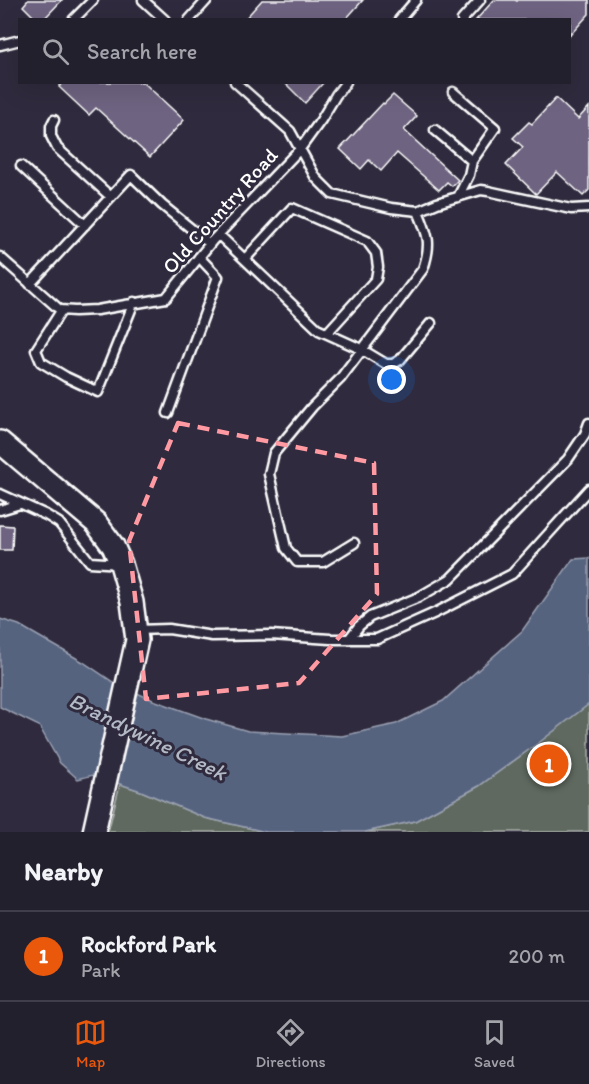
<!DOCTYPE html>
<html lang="en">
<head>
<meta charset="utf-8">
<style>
	:root { --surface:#23202e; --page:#2f2d3a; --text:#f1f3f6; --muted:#a3a3aa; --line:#403e4a; --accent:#ea580c }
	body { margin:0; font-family:Itim,sans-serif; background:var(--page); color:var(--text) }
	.you { position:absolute; left:392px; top:380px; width:21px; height:21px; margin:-15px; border:4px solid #fff; border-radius:50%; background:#1a73e8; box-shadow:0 0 0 9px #1a73e833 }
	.badge { display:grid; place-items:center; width:39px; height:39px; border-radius:50%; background:var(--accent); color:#fff; font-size:20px; font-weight:700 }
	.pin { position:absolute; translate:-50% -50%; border:3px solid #fff; box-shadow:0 2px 6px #0006 }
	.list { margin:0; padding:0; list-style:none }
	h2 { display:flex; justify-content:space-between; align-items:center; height:78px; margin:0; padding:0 24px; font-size:26px }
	h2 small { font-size:20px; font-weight:400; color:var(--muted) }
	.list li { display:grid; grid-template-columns:39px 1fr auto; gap:18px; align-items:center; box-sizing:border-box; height:90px; padding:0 24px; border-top:2px solid var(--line) }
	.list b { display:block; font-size:22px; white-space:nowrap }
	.list p { margin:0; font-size:20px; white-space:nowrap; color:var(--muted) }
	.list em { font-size:20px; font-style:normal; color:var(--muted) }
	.icon { flex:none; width:33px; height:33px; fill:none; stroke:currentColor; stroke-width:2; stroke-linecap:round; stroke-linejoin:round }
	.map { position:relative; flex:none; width:589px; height:832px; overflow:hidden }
	.search { position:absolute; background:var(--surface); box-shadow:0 6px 24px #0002; left:18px; right:18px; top:18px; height:66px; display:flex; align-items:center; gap:15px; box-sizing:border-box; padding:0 21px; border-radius:0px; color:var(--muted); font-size:22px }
	.sheet { height:168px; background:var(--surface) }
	nav { display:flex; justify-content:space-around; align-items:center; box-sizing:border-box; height:84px; border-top:2px solid var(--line); background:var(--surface); font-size:16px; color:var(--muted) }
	nav a { display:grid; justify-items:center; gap:3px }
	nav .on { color:var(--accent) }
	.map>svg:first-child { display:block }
	.green { fill:#5e695e; stroke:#aeb4ae; stroke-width:1.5 }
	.water { fill:#56637f; stroke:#9aa1b2; stroke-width:1.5 }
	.building { fill:#6e6380; stroke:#fff; stroke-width:1.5 }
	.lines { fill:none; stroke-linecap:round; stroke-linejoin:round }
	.service-casing { stroke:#fff; stroke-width:13 }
	.tertiary-casing { stroke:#fff; stroke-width:26 }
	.service { stroke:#2f2a3d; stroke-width:8 }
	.tertiary { stroke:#2f2a3d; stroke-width:21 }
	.marked { fill:none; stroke:#ff9aa2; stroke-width:4.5; stroke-dasharray:12 8; stroke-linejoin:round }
	.labels { text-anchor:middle; stroke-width:6; stroke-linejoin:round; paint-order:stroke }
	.street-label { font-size:21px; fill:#fff; stroke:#2f2a3d }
	.water-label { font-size:22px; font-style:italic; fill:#b3b9c5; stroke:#2f2a3d }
</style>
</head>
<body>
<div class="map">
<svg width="589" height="832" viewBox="0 0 589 832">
	<rect width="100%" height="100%" fill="#2f2a3d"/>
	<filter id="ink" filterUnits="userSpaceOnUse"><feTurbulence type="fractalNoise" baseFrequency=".0167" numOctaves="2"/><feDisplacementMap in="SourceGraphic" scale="12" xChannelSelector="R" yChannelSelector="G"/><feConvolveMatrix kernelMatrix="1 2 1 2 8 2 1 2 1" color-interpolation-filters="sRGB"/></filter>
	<g filter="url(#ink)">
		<path class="green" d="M 589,704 L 589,832 L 365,832 L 415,821 L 479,786 L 541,741 Z
			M 120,784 L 141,791 L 205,818 L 266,832 L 108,832 Z"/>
		<path class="water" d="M 589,558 L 589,704 L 541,741 L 479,786 L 415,821 L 365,832 L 266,832 L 205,818 L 141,791 L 93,775 L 78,779 L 60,763 L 39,726 L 0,707 L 0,619 L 19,625 L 83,662 L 116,684 L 153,700 L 206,719 L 248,731 L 342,736 L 396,724 L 443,701 L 522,631 L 573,559 Z"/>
		<path class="building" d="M 28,0 L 62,0 L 43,20 L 37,20 L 23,6 Z
			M 262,0 L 363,0 L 345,20 L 244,20 Z
			M 494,0 L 515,0 L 517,1 L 518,0 L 589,0 L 589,14 L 570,35 L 570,20 L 476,20 Z
			M 63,82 L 143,82 L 184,120 L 150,157 L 96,108 L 89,115 L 59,87 Z
			M 284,82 L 324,82 L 305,103 Z
			M 393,95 L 417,116 L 404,130 L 458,180 L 452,186 L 447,182 L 439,190 L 397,153 L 381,171 L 369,160 L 361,169 L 340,149 L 383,103 L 384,104 Z
			M 556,98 L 578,119 L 589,107 L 589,190 L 583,196 L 557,172 L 536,194 L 506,165 L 523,147 L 513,138 L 529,122 L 532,124 Z
			M 0,525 L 13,526 L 12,550 L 0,550 Z"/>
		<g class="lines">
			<defs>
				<path id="service" d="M 143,0 L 165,20
					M 73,20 L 93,0
					M 189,20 L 207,0
					M 399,20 L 416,0
					M 462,20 L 480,0
					M 0,45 L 20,40
					M 235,82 L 290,131 L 316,178 L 332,194 L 391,208 L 418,211 L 437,203 L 481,190 L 488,191 L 571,209 L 589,208
					M 453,92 L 495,128 L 472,161 L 469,175 L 458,197
					M 54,120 L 51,126 L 51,136 L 57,148 L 111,197
					M 435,130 L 472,161
					M 21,166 L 85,225
					M 219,235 L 319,330 L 361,349 L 386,364 L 393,364 L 400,360 L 431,323
					M 0,257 L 60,310 L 75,311 L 97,310 L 166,298 L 213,240 L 300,149 L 321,120 L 336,95 L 346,82
					M 245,259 L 292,208 L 367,241 L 376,253 L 378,267 L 376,279 L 327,333
					M 30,284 L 131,175 L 162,205 L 210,244
					M 61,311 L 36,350 L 41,362 L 66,377 L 98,392 L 134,302
					M 168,413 L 218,277 L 199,257
					M 0,494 L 46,515 L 59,523 L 90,562 L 121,564
					M 0,510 L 20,504
					M 354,543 L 323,562 L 297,562 L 286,548 L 269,474 L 274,453 L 312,407 L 340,379 L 423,269 C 432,243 428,235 418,211
					M 136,630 L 169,629 L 212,636 L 271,635 L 330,639 L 377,639 L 437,612 L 512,574 L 589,489
					M 349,639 L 359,626 L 370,617 L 419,597 L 450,579 L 568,459 L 585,434 L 589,423"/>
				<path id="tertiary" d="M 0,442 L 96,523 L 113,546 L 121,564 L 132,602 L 137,640 L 94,832"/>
			</defs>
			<use href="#service" class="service-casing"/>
			<use href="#tertiary" class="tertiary-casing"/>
			<use href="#service" class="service"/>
			<use href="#tertiary" class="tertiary"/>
		</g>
	</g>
	<path class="marked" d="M 178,423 L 374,463 L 377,594 L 299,683 L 146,699 L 129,541 Z"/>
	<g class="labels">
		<g class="street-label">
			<text transform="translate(220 211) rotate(-48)" y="7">Old Country Road</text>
		</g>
		<g class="water-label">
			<text transform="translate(148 736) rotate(26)" y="8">Brandywine Creek</text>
		</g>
	</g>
</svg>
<div class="you"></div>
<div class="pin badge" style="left:549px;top:764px">1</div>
<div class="search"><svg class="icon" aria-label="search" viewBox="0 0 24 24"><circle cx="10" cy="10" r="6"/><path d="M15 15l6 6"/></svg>Search here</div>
</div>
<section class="sheet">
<h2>Nearby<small></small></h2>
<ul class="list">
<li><span class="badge">1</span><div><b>Rockford Park</b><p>Park</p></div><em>200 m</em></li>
</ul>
</section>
<nav>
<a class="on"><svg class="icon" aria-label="map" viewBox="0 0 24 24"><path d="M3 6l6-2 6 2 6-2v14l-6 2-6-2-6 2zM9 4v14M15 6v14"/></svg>Map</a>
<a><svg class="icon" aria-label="directions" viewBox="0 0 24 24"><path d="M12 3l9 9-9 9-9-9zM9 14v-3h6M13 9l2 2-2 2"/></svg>Directions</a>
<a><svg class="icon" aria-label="saved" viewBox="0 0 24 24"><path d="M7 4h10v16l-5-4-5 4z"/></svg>Saved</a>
</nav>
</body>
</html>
